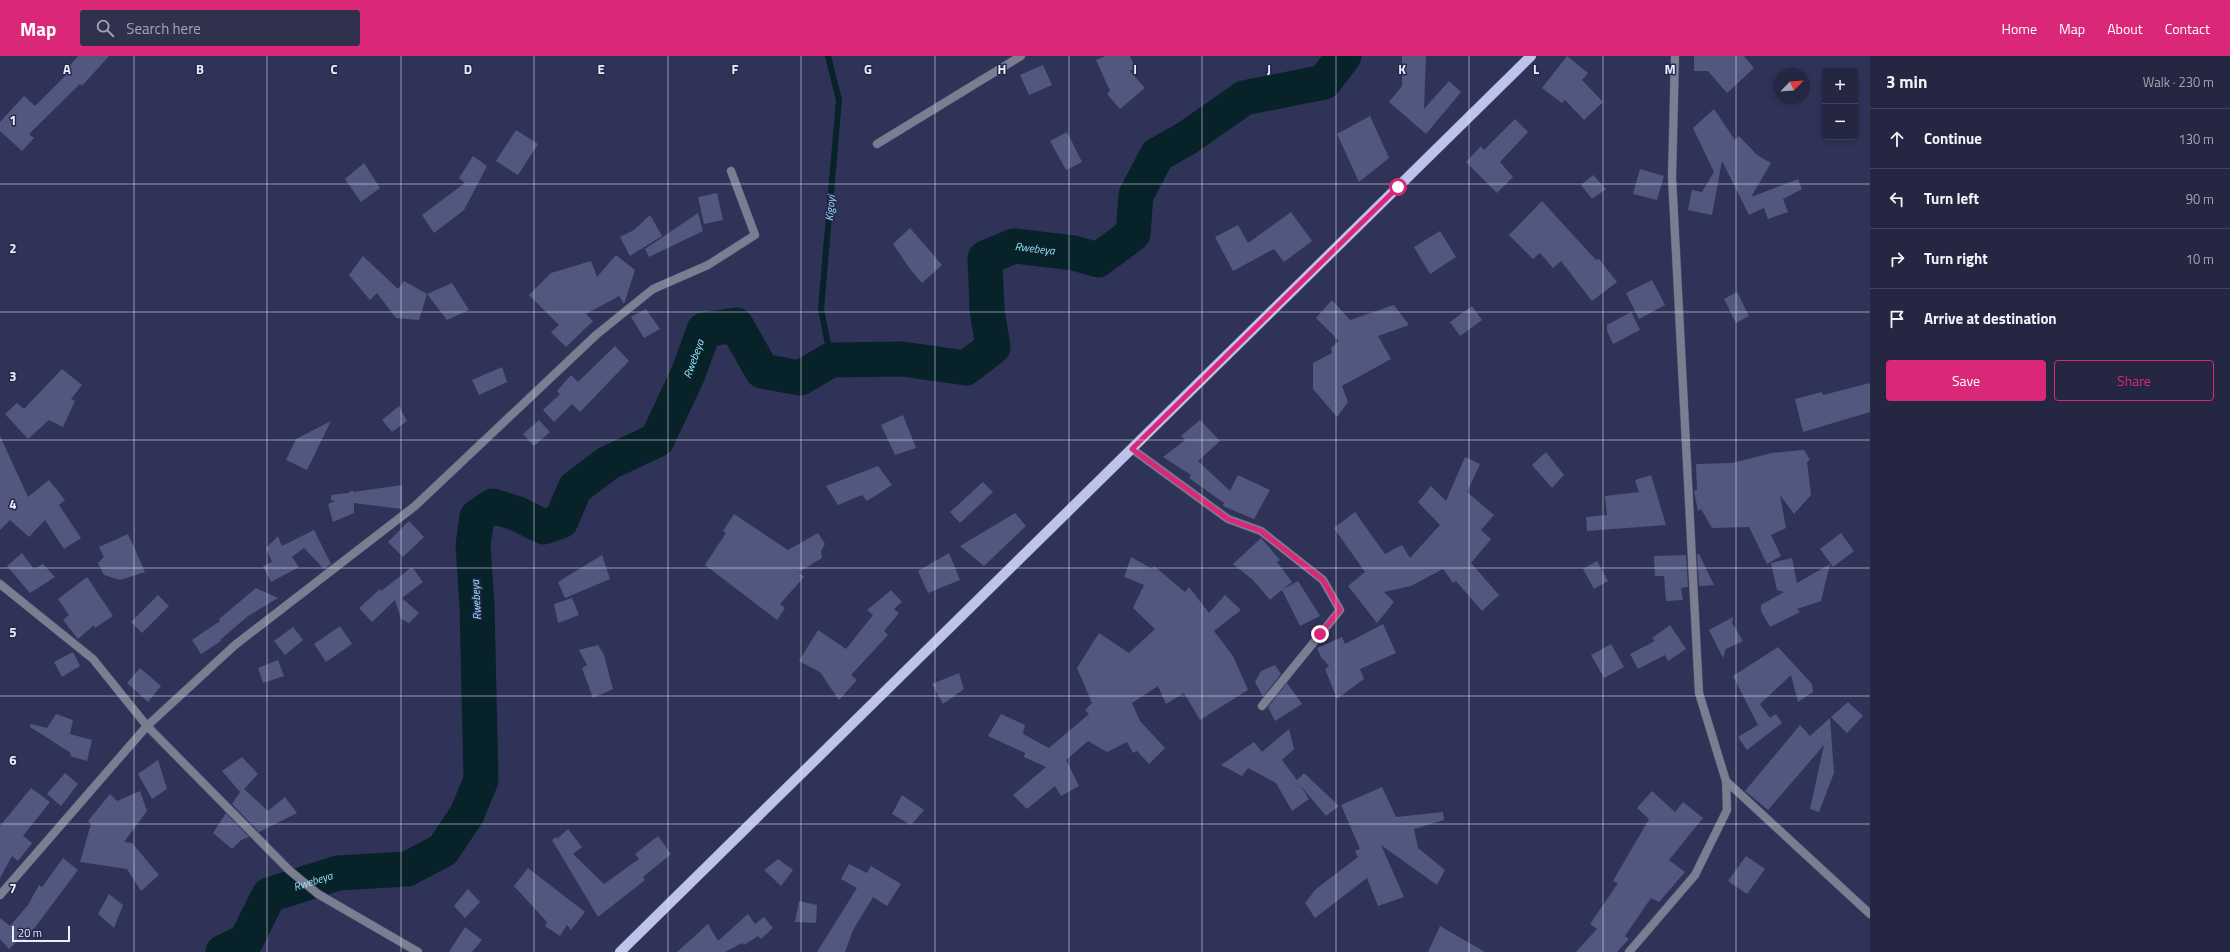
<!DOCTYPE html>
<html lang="en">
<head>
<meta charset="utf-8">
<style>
	:root { --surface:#242642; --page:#30324d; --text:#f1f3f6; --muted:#a3a5b2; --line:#41435b; --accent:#db2777 }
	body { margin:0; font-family:"Titillium Web",sans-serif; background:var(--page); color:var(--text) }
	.controls { position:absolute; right:12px; top:12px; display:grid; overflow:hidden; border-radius:4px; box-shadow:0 2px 6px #0003 }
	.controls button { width:36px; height:36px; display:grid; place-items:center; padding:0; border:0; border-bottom:1px solid var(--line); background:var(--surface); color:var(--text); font:20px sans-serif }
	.compass { position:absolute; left:1774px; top:12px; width:36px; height:36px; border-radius:50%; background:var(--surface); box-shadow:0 2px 6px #0003; rotate:65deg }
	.scale { position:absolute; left:12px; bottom:10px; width:58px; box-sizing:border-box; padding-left:4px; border:2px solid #ebedfc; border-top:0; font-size:11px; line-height:14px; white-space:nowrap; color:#ebedfc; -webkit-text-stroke:3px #26294d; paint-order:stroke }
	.stop { position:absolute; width:12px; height:12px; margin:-9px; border:3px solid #db2777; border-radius:50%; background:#fff }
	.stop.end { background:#db2777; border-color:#fff; box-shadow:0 1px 4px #0008 }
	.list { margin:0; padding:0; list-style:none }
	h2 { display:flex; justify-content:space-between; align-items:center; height:52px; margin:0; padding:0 16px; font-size:17px }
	h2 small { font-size:13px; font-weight:400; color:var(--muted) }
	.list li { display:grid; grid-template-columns:26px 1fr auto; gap:12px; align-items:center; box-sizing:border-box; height:60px; padding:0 16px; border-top:1px solid var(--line) }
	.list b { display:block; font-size:15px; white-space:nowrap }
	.list em { font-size:13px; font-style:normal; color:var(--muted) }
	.actions { display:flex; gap:8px; padding:12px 16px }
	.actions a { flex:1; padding:9px 0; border:1px solid var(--accent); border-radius:4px; text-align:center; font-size:14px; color:var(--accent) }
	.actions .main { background:var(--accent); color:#fff }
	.icon { flex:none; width:22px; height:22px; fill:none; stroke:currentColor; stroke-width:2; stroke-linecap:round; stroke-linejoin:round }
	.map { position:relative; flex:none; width:1870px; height:896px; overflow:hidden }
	header { display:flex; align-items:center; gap:24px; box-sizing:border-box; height:56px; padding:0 20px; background:var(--accent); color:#fff }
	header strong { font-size:19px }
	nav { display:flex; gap:22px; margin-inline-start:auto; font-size:14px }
	.search { width:280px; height:36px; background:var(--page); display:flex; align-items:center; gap:10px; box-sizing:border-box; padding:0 14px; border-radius:4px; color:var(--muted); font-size:15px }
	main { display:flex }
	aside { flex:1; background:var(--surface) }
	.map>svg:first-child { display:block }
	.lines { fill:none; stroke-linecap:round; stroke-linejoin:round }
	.stream { stroke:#082229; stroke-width:6 }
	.river { stroke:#082229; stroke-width:35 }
	.building { fill:#52577f }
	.street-casing { stroke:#4e5172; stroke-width:9 }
	.primary-casing { stroke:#4e5172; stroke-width:11 }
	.street { stroke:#7b7e91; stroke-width:8 }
	.primary { stroke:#bdc3ea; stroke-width:10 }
	.route { stroke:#db2777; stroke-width:5 }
	.grid { fill:none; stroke:#ebedfc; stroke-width:1; stroke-opacity:0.55 }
	.labels { text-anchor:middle; stroke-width:3; stroke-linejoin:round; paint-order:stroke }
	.water-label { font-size:11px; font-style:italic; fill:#96e0f5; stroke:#26294d }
	.grid-label { font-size:13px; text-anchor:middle; font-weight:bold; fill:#ebedfc; stroke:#26294d; stroke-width:3; stroke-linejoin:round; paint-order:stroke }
</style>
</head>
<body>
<header>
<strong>Map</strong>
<div class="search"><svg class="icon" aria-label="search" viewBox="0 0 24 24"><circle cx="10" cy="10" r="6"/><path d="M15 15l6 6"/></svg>Search here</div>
<nav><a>Home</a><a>Map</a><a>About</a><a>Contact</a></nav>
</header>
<main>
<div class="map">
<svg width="1870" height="896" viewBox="0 0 1870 896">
	<rect width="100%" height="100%" fill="#303358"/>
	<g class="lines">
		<path class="stream" d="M 828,0 L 839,44 L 821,253 L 831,304"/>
		<path class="river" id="s1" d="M 223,896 L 246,885 L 269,839 L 338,817 L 407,813 L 443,794 L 467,758 L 481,724 L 477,549 L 473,489 L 477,461 L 493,450 L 518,458 L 544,471 L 561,465 L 575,432 L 608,407 L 657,384 L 688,318 L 704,274 L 736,269 L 762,315 L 800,322 L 831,304 L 902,303 L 966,312 L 993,291 L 987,254 L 985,202 L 1014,190 L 1074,197 L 1098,204 L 1133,178 L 1136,139 L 1157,99 L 1187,82 L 1244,42 L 1324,26 L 1344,0"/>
	</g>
	<path class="building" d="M 78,0 L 109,0 L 82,30 L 80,28 L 29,78 L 34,82 L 22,95 L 0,75 L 0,66 L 24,40 L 35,50 L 68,17 L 65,15 Z
		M 1105,0 L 1130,0 L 1135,12 L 1130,15 L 1145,32 L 1120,53 L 1107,38 L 1110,35 L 1096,4 Z
		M 1402,0 L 1426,0 L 1424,53 L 1449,25 L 1461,36 L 1426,78 L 1389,46 L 1402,30 Z
		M 1567,0 L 1588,17 L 1582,24 L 1603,46 L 1584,64 L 1565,44 L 1562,47 L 1542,32 Z
		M 1694,0 L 1744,0 L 1754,12 L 1727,37 L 1708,15 L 1694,15 Z
		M 1043,9 L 1052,29 L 1029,39 L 1020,19 Z
		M 1714,53 L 1735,84 L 1739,80 L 1757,99 L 1771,107 L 1751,141 L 1798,123 L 1802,133 L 1783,143 L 1788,156 L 1768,163 L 1764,152 L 1749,159 L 1722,105 L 1712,159 L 1688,154 L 1692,134 L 1702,136 L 1714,116 L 1693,72 Z
		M 1370,60 L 1389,102 L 1359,126 L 1337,78 Z
		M 1515,63 L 1528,76 L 1500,106 L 1513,121 L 1497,137 L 1466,106 L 1481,90 L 1484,94 Z
		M 516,74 L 538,88 L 518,119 L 496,105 Z
		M 1067,76 L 1082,106 L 1066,114 L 1050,85 Z
		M 473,100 L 487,110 L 464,154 L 434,177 L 422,159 L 465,127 L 459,122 Z
		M 364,107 L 380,132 L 361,146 L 345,123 Z
		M 1640,113 L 1664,120 L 1657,144 L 1633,138 Z
		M 1593,119 L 1606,133 L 1592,143 L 1581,129 Z
		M 717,137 L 723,164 L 704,168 L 698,141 Z
		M 1542,145 L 1596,204 L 1599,203 L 1617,226 L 1592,245 L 1561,205 L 1553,212 L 1540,197 L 1533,203 L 1509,179 Z
		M 1291,156 L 1312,185 L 1284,206 L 1274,193 L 1233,215 L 1215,181 L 1238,169 L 1248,187 Z
		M 698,157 L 703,175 L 649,201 L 645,193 Z
		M 650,159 L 662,180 L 630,200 L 620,181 L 634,174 Z
		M 910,172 L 942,209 L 922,227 L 910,213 L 893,188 Z
		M 1440,175 L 1456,201 L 1430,218 L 1414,191 Z
		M 616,199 L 635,214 L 624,248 L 619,240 L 586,258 L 593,265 L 566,291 L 551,276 L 559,269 L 529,239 L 551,217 L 591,205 L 597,221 Z
		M 363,200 L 398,233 L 404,225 L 427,238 L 419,264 L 396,262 L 377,237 L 370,244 L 349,219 Z
		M 1652,224 L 1665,249 L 1639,263 L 1626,237 Z
		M 452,227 L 469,254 L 447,264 L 427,238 Z
		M 1737,236 L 1749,260 L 1736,267 L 1724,243 Z
		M 1332,244 L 1350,264 L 1394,249 L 1409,269 L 1378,280 L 1391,303 L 1342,330 L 1348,346 L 1337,361 L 1313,333 L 1313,307 L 1332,297 L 1331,292 L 1339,285 L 1316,262 Z
		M 1472,250 L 1482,264 L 1460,280 L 1450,266 Z
		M 646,253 L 660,273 L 644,282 L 631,261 Z
		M 1631,256 L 1640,274 L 1613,288 L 1607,275 L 1607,269 Z
		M 615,290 L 629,305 L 580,356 L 572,348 L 554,366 L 543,354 L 560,338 L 557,335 L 571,319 L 578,326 Z
		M 502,311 L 507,326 L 479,339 L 472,324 Z
		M 62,313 L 82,329 L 71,343 L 75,345 L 63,371 L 49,364 L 28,383 L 5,358 L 17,347 L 24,353 Z
		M 1870,327 L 1870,356 L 1803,376 L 1795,343 L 1822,336 L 1823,339 Z
		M 399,350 L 407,365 L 392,376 L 382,364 Z
		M 903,359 L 916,392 L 895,399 L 881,369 Z
		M 539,364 L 550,376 L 534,390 L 523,378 Z
		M 1200,364 L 1220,385 L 1198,405 L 1230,435 L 1238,419 L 1270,434 L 1254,463 L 1223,450 L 1224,447 L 1189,422 L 1191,419 L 1163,401 L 1185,384 L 1181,380 Z
		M 331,365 L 307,414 L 286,404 L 296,383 Z
		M 0,380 L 28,441 L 49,424 L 65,444 L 59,449 L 81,482 L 64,493 L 45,464 L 29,481 L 10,464 L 0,474 Z
		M 1804,394 L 1810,404 L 1807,406 L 1811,439 L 1794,458 L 1780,439 L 1786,472 L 1771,479 L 1781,500 L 1767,508 L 1749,471 L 1712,472 L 1701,453 L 1698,455 L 1694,435 L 1697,434 L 1696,408 L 1732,407 L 1772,397 Z
		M 1546,396 L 1564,419 L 1552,432 L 1532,409 Z
		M 1465,401 L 1480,408 L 1467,436 L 1494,459 L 1481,474 L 1491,483 L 1471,507 L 1499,539 L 1482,555 L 1456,525 L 1453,527 L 1443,513 L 1411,530 L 1384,536 L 1394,546 L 1377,567 L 1348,530 L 1365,516 L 1334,472 L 1355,456 L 1385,498 L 1402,489 L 1410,502 L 1440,469 L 1418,446 L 1431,430 L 1446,445 Z
		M 878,410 L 892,429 L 867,445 L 862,439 L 838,449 L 826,430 Z
		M 1651,419 L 1666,469 L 1587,475 L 1586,461 L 1607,459 L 1605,440 L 1639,436 L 1635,424 Z
		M 983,426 L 993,436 L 960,467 L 950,456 Z
		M 402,429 L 402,453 L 354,447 L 354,457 L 333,466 L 328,448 L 335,445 L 331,444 L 331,439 L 348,437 L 353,434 L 353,436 Z
		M 1015,457 L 1026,470 L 984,510 L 960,490 Z
		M 734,458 L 788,494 L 818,477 L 825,488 L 821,495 L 822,502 L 799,516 L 804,521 L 780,548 L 785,552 L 777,564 L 705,509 L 726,477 L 723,475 Z
		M 409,465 L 424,481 L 403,501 L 388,486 Z
		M 314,474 L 331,508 L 324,513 L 304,492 L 292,501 L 299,511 L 271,526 L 263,510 L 272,506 L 266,492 L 278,480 L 282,490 Z
		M 1841,477 L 1854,495 L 1833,511 L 1820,493 Z
		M 128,478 L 145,516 L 120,524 L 104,519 L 98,507 L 104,501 L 99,491 Z
		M 1261,482 L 1280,504 L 1277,506 L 1292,526 L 1282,534 L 1298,525 L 1320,560 L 1300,570 L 1282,534 L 1270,544 L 1253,524 L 1233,508 Z
		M 22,497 L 34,513 L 43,508 L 55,521 L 30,537 L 7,510 Z
		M 949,497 L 960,524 L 928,537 L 918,515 Z
		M 1697,498 L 1699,498 L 1714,529 L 1699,530 Z
		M 602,499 L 610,523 L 565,542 L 558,526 Z
		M 1686,499 L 1688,531 L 1681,532 L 1683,544 L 1666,545 L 1664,520 L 1655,520 L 1654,500 Z
		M 1131,501 L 1152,513 L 1154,510 L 1185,536 L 1189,531 L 1209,557 L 1225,539 L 1241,554 L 1214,575 L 1233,600 L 1248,634 L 1200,664 L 1184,637 L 1166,648 L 1158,630 L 1132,647 L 1140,665 L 1165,692 L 1149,708 L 1137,695 L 1133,697 L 1127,686 L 1107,696 L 1088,685 L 1066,704 L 1079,730 L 1061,740 L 1055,730 L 1027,753 L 1013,739 L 1046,711 L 1024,701 L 1025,697 L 988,680 L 1001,658 L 1025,669 L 1023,678 L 1049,692 L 1089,658 L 1085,654 L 1092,647 L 1077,612 L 1099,577 L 1129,597 L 1155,573 L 1133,552 L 1144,529 L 1124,521 Z
		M 1792,502 L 1797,527 L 1830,508 L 1821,545 L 1797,553 L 1800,556 L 1770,571 L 1761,555 L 1761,549 L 1784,536 L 1777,534 L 1771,507 Z
		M 1597,505 L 1608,525 L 1594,533 L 1583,513 Z
		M 412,511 L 423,526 L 402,542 L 419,557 L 409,567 L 401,563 L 395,544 L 372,566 L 359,552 L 380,533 L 381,535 Z
		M 87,521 L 113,560 L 95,572 L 94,569 L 78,583 L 63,564 L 69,559 L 58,543 Z
		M 256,532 L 278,542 L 248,560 L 220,584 L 221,585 L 201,598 L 192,584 L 220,565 L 219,563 Z
		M 891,534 L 902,546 L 894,553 L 899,557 L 884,575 L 888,579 L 851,619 L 857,624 L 839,644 L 820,616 L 799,605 L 818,574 L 846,593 L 873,559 L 867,554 Z
		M 158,539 L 169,550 L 142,577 L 131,566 Z
		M 572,542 L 579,559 L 558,567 L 554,548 Z
		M 1733,561 L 1732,567 L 1743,585 L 1726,593 L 1723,602 L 1709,574 Z
		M 1383,568 L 1396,597 L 1360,613 L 1364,623 L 1337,643 L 1325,613 L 1329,610 L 1321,601 L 1317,592 L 1342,581 L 1345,588 Z
		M 1670,569 L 1686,593 L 1668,605 L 1665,599 L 1638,613 L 1630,598 L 1655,585 L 1652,582 Z
		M 340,570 L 352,588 L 326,606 L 314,588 Z
		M 293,571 L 303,584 L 285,599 L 274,585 Z
		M 1611,588 L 1624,611 L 1604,622 L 1591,599 Z
		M 598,589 L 604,599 L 613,633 L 593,642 L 582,612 L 587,609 L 579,594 Z
		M 1778,591 L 1812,628 L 1813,636 L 1798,646 L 1791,619 L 1760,648 L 1770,662 L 1776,658 L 1782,667 L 1747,694 L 1738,681 L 1758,669 L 1733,620 Z
		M 73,596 L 80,610 L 62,621 L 54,606 Z
		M 278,604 L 284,620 L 263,627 L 258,612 Z
		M 1275,609 L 1281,618 L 1263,641 L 1255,626 L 1261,615 Z
		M 140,612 L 161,630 L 148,646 L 127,627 Z
		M 959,617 L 964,633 L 943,648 L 932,628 Z
		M 1287,627 L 1302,648 L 1275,665 L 1268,651 Z
		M 1848,646 L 1863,660 L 1847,677 L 1831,661 Z
		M 56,658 L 73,664 L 70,678 L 92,684 L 87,705 L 70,700 L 71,697 L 30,671 L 31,668 L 47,672 Z
		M 1830,662 L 1834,717 L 1819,756 L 1810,753 L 1824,689 L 1768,754 L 1745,735 L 1800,669 L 1810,680 Z
		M 1289,673 L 1294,693 L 1282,704 L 1297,724 L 1304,717 L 1339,750 L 1326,760 L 1300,729 L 1309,743 L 1292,755 L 1276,727 L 1248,712 L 1242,720 L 1221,709 L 1254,686 L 1262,696 Z
		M 242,701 L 258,718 L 244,733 L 268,755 L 285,741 L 297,757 L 259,776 L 232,748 L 240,736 L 222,715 Z
		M 158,704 L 167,733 L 152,743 L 138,718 Z
		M 65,717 L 78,728 L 61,750 L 47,738 Z
		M 1382,731 L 1396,761 L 1443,756 L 1444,764 L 1414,773 L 1418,792 L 1445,814 L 1437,829 L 1381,789 L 1404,841 L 1378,850 L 1367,822 L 1315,862 L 1305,847 L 1316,833 L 1358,801 L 1355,795 L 1360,793 L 1341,749 Z
		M 31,732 L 50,746 L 23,780 L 32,787 L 18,805 L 12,800 L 0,822 L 0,770 Z
		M 140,735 L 147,755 L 124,786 L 132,787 L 159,819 L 141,835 L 127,813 L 80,806 L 91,768 L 88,765 L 110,738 L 117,745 Z
		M 1652,735 L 1675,756 L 1683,746 L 1703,762 L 1669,804 L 1685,816 L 1659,846 L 1651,842 L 1625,880 L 1629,883 L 1617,896 L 1576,896 L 1597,873 L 1590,868 L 1618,827 L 1613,825 L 1649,763 L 1637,752 Z
		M 902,739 L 924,754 L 911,769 L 892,758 Z
		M 226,757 L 249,781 L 241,784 L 232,793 L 213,777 Z
		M 568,773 L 582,791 L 573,798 L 604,828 L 639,803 L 635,798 L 658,780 L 671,798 L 643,821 L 645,824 L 598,861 L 552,784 L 556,781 L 557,783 Z
		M 1746,800 L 1765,813 L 1747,838 L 1728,825 Z
		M 63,802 L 78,814 L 24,886 L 19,883 L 9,893 L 0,883 L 0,862 L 10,870 L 28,849 L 39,829 L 42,831 Z
		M 778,803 L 793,814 L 781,830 L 764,814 Z
		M 849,808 L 867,817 L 871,810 L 901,828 L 887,850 L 873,841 L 853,874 L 845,896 L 817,896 L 857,832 L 841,823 Z
		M 528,812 L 585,856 L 571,874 L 567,869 L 560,880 L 545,870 L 547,866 L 514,830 Z
		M 468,833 L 480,846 L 465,862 L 454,850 Z
		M 109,838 L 123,849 L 114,872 L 98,858 Z
		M 799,845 L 817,849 L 816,867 L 795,866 Z
		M 748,858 L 755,868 L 764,861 L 773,872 L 761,883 L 758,880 L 744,889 L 742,887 L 725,896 L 677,896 L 708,868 L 718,885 Z
		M 1440,870 L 1485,896 L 1428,896 Z
		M 465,871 L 482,884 L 472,896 L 449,896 Z"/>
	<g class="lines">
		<defs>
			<path id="street" d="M 877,88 L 1021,0
				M 1132,393 L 1228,463 L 1261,475 L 1323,524 L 1340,554 L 1262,650
				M 0,528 L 93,603 L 147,670 L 289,814 L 318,838 L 418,896
				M 1726,725 L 1870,858
				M 0,839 L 147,670 L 235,589 L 415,450 L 596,279 L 653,233 L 708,209 L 755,179 L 731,115
				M 1629,896 L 1695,819 L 1727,754 L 1726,725 L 1699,637 L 1672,121 L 1675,0"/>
			<path id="primary" d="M 620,896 L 1531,0"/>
		</defs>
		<use href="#street" class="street-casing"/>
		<use href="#primary" class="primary-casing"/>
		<use href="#street" class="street"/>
		<use href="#primary" class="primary"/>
	</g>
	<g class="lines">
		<path class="route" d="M 1320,578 L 1340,554 L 1323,524 L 1261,475 L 1228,463 L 1132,393 L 1398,131"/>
	</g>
	<path class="grid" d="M 134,0 L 134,896M 267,0 L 267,896M 401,0 L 401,896M 534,0 L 534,896M 668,0 L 668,896M 801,0 L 801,896M 935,0 L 935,896M 1069,0 L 1069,896M 1202,0 L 1202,896M 1336,0 L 1336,896M 1469,0 L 1469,896M 1603,0 L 1603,896M 1736,0 L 1736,896M 0,128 L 1870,128M 0,256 L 1870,256M 0,384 L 1870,384M 0,512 L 1870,512M 0,640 L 1870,640M 0,768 L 1870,768"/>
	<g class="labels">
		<g class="water-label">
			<text transform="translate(830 152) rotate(-85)" y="4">Kigoyi</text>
			<text dy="4" stroke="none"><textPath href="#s1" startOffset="1418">Rwebeya</textPath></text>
			<text dy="4" stroke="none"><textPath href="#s1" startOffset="916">Rwebeya</textPath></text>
			<text transform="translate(476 544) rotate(-93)" y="4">Rwebeya</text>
			<text dy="4" stroke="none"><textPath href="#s1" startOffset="123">Rwebeya</textPath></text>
		</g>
	</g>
	<g class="grid-label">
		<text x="67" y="18">A</text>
		<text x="200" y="18">B</text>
		<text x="334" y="18">C</text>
		<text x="468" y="18">D</text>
		<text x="601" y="18">E</text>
		<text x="735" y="18">F</text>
		<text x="868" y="18">G</text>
		<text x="1002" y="18">H</text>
		<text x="1135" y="18">I</text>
		<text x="1269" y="18">J</text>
		<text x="1402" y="18">K</text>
		<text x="1536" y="18">L</text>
		<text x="1670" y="18">M</text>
		<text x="13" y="69">1</text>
		<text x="13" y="197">2</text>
		<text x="13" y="325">3</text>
		<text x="13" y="453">4</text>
		<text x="13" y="581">5</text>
		<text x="13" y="709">6</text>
		<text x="13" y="837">7</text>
	</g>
</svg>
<div class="controls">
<button>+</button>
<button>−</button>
</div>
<svg class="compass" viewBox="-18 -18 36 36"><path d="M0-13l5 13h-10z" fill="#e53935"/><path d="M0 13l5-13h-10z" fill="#a3a5b2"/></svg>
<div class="scale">20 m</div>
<div class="stop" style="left:1398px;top:131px"></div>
<div class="stop end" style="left:1320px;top:578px"></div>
</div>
<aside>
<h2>3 min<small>Walk · 230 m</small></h2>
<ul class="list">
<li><svg class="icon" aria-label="ahead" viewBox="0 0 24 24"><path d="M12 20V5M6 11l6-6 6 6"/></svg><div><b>Continue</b></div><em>130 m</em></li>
<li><svg class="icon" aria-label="left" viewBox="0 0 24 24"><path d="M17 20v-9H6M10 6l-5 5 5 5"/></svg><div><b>Turn left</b></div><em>90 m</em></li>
<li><svg class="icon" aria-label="right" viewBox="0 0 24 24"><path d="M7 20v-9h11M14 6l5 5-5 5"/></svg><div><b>Turn right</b></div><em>10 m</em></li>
<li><svg class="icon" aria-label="arrive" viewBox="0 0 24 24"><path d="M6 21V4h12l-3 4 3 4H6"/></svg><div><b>Arrive at destination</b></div></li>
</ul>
<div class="actions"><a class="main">Save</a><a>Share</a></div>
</aside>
</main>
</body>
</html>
